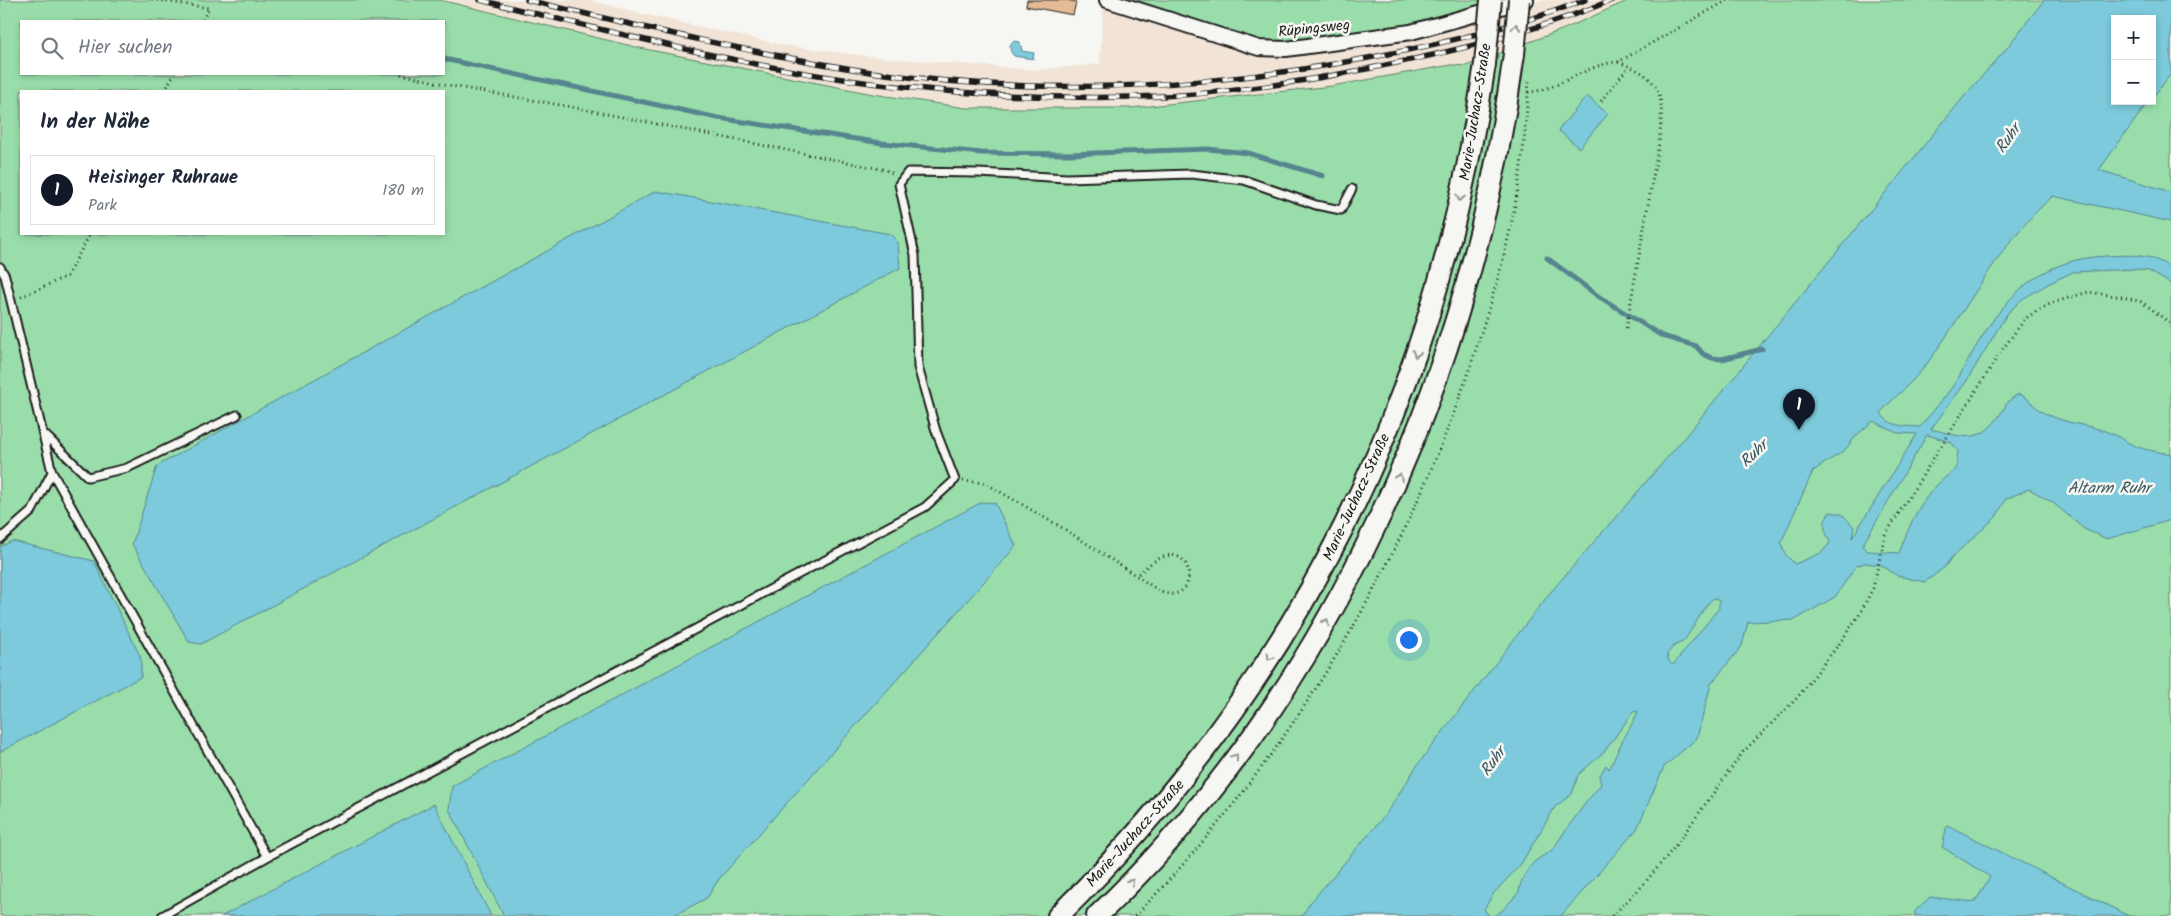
<!DOCTYPE html>
<html lang="de">
<head>
<meta charset="utf-8">
<style>
	:root { --surface:#fff; --page:#f2f2f3; --text:#1f2937; --muted:#747a83; --line:#e0e1e3; --accent:#111827 }
	body { margin:0; font-family:Kalam,sans-serif; background:var(--page); color:var(--text) }
	.controls { position:absolute; right:15px; top:15px; display:grid; overflow:hidden; border-radius:0px; box-shadow:0 2px 8px #0003 }
	.controls button { width:45px; height:45px; display:grid; place-items:center; padding:0; border:0; border-bottom:1px solid var(--line); background:var(--surface); color:var(--text); font:25px sans-serif }
	.you { position:absolute; left:1408px; top:639px; width:18px; height:18px; margin:-12px; border:4px solid #fff; border-radius:50%; background:#1a73e8; box-shadow:0 0 0 8px #1a73e833 }
	.badge { display:grid; place-items:center; width:32px; height:32px; border-radius:50%; background:var(--accent); color:#fff; font-size:16px; font-weight:700 }
	.pin { position:absolute; translate:-50% -41px; filter:drop-shadow(0 1px 2px #0008) }
	.pin::after { content:''; position:absolute; top:26px; width:18px; height:15px; background:inherit; clip-path:polygon(0 0,100% 0,50% 100%) }
	.list { margin:0; padding:0; list-style:none }
	h2 { display:flex; justify-content:space-between; align-items:center; height:65px; margin:0; padding:0 20px; font-size:21px }
	h2 small { font-size:16px; font-weight:400; color:var(--muted) }
	.list li { display:grid; grid-template-columns:32px 1fr auto; gap:15px; align-items:center; box-sizing:border-box; height:70px; margin:0 10px 10px; padding:0 10px; border:1px solid var(--line); border-radius:0px }
	.list b { display:block; font-size:19px; white-space:nowrap }
	.list p { margin:0; font-size:16px; white-space:nowrap; color:var(--muted) }
	.list em { font-size:16px; font-style:normal; color:var(--muted) }
	.icon { flex:none; width:28px; height:28px; fill:none; stroke:currentColor; stroke-width:2; stroke-linecap:round; stroke-linejoin:round }
	.map { position:relative; flex:none; width:2171px; height:916px; overflow:hidden }
	.search { position:absolute; background:var(--surface); box-shadow:0 2px 8px #0003; left:20px; top:20px; width:425px; height:55px; display:flex; align-items:center; gap:12px; box-sizing:border-box; padding:0 18px; border-radius:0px; color:var(--muted); font-size:19px }
	.panel { position:absolute; background:var(--surface); box-shadow:0 2px 8px #0003; left:20px; top:90px; width:425px; height:145px; border-radius:0px }
	.map>svg:first-child { display:block }
	.built { fill:#f1e4d6 }
	.green { fill:#99deaa; stroke:#5a7d63; fill-rule:evenodd }
	.water { fill:#7ccadb; stroke:#56848f; fill-rule:evenodd }
	.lines { fill:none; stroke-linecap:round; stroke-linejoin:round }
	.stream { stroke:#56848f; stroke-width:5 }
	.building { fill:#e5bb95; stroke:#1c1c1c }
	.service-casing { stroke:#1c1c1c; stroke-width:11 }
	.minor-casing { stroke:#1c1c1c; stroke-width:18 }
	.secondary-casing { stroke:#1c1c1c; stroke-width:24 }
	.path { stroke:#1c1c1c; stroke-width:3; stroke-dasharray:1 4; stroke-linecap:butt }
	.service { stroke:#f6f6f2; stroke-width:7 }
	.minor { stroke:#f6f6f2; stroke-width:14 }
	.secondary { stroke:#f6f6f2; stroke-width:20 }
	.rail-casing { stroke:#1c1c1c; stroke-width:5.5 }
	.rail { stroke:#f6f6f2; stroke-width:4; stroke-dasharray:11; stroke-linecap:butt }
	.secondary-bridge-casing { stroke:#1c1c1c; stroke-width:24; stroke-linecap:butt }
	.secondary-bridge { stroke:#f6f6f2; stroke-width:20 }
	.oneway { stroke:#949492 }
	.labels { text-anchor:middle; stroke-width:5; stroke-linejoin:round; paint-order:stroke }
	.street-label { font-size:15px; fill:#1c1c1c; stroke:#f6f6f2 }
	.water-label { font-size:16px; font-style:italic; fill:#3e595f; stroke:#f6f6f2 }
</style>
</head>
<body>
<div class="map">
<svg width="2171" height="916" viewBox="0 0 2171 916">
	<rect width="100%" height="100%" fill="#f6f6f2"/>
	<filter id="ink" filterUnits="userSpaceOnUse"><feTurbulence type="fractalNoise" baseFrequency=".02" numOctaves="2"/><feDisplacementMap in="SourceGraphic" scale="10" xChannelSelector="R" yChannelSelector="G"/><feConvolveMatrix kernelMatrix="1 2 1 2 8 2 1 2 1" color-interpolation-filters="sRGB"/></filter>
	<g filter="url(#ink)">
		<path class="built" d="M 440,0 L 590,0 L 642,14 L 783,45 L 875,57 L 1035,70 L 1100,64 L 1103,6 L 1174,25 L 1411,36 L 1541,0 L 1629,0 L 1564,29 L 1466,66 L 1451,65 L 1332,86 L 1131,108 L 966,108 L 873,94 L 640,48 Z"/>
		<path class="green" d="M 0,0 L 440,0 L 640,48 L 873,94 L 966,108 L 1131,108 L 1332,86 L 1451,65 L 1466,66 L 1564,29 L 1629,0 L 2171,0 L 2171,916 L 0,916 ZM 2115,19 L 2152,19 L 2152,101 L 2115,101 ZM 21,21 L 444,21 L 444,74 L 21,74 ZM 21,91 L 444,91 L 444,234 L 21,234 Z
			M 1121,0 L 1484,0 L 1483,10 L 1410,29 L 1313,44 L 1260,44 Z"/>
		<path class="water" d="M 2044,0 L 2171,0 L 2171,74 L 2152,98 L 2152,19 L 2115,19 L 2115,101 L 2149,101 L 2099,170 L 2171,192 L 2171,222 L 2053,196 C 2000,242 1968,309 1926,365 C 1913,382 1896,396 1881,412 C 1887,427 1906,426 1920,427 C 1931,413 1943,400 1953,386 C 1963,372 1970,355 1980,340 C 2010,290 2045,259 2106,256 C 2133,255 2146,253 2171,267 L 2171,284 L 2149,271 L 2133,269 L 2073,272 L 2048,284 L 2021,300 L 2007,314 L 1966,382 L 1931,429 C 1961,436 1980,447 2001,413 C 2006,405 2009,398 2019,394 C 2030,398 2034,408 2046,414 C 2067,424 2091,425 2113,434 C 2120,437 2126,442 2133,445 C 2145,450 2158,452 2171,454 L 2171,520 L 2107,539 L 2084,529 L 2052,502 L 2029,489 L 2006,499 L 1996,517 L 1951,558 L 1945,567 L 1925,582 L 1898,576 L 1881,565 L 1865,563 L 1856,566 L 1835,597 L 1795,620 L 1748,622 L 1742,646 L 1711,684 L 1697,738 L 1664,767 L 1637,829 L 1561,916 L 1494,916 L 1503,910 L 1519,892 C 1519,883 1527,869 1534,862 C 1541,856 1549,854 1555,846 C 1569,825 1585,803 1601,784 L 1599,777 L 1606,765 L 1609,769 C 1613,763 1615,756 1618,750 C 1624,737 1633,724 1638,711 L 1633,712 L 1605,751 L 1578,775 L 1572,794 L 1555,807 L 1521,864 L 1494,893 L 1484,909 L 1489,916 L 1302,916 L 1310,903 L 1386,814 L 1418,764 L 1549,594 L 1679,444 L 1967,93 L 2002,54 ZM 1873,421 L 1897,433 L 1917,434 L 1852,538 L 1854,527 L 1842,514 L 1830,512 C 1821,524 1825,530 1830,543 L 1821,553 L 1795,564 L 1785,554 L 1781,543 L 1813,471 L 1844,451 L 1857,435 ZM 1927,435 L 1951,442 L 1958,451 L 1956,469 C 1923,493 1913,516 1899,553 L 1868,551 L 1862,546 ZM 1714,598 L 1719,601 L 1719,608 L 1673,665 L 1669,661 L 1667,654 L 1674,646 L 1684,641 L 1709,602 Z
			M 1013,41 L 1020,42 L 1022,51 L 1034,53 L 1033,59 L 1014,56 L 1011,52 L 1010,45 Z
			M 1587,96 L 1608,114 L 1579,148 L 1558,130 Z
			M 656,191 L 890,234 L 898,242 L 900,268 L 201,644 L 189,642 L 132,544 L 157,466 Z
			M 982,502 L 995,503 L 1016,546 L 719,879 L 707,898 L 673,916 L 504,916 L 449,809 L 452,786 Z
			M 12,541 L 94,561 L 141,658 L 141,677 L 0,752 L 0,547 Z
			M 434,804 L 491,916 L 222,916 Z
			M 1947,825 L 2129,916 L 1915,916 L 1915,911 L 1930,897 L 1975,902 L 1990,877 L 1942,847 Z"/>
		<g class="lines">
			<path class="stream" d="M 444,59 L 718,118 L 882,143 L 982,153 L 1068,154 L 1208,149 L 1248,153 L 1323,176
				M 1547,258 L 1598,296 L 1662,336 L 1696,346 L 1703,354 L 1712,358 L 1722,359 L 1762,349"/>
		</g>
		<path class="building" d="M 1027,0 L 1067,0 L 1076,2 L 1073,15 L 1026,6 Z"/>
		<g class="lines">
			<defs>
				<path id="service" d="M 0,267 L 5,276 L 52,472 L 267,857 L 925,507 L 955,480 L 936,431 L 918,367 L 915,255 L 899,184 L 908,172 L 978,173 L 1067,178 L 1191,174 L 1244,180 L 1316,205 L 1341,210 L 1352,189
					M 43,433 L 88,477 L 127,468 L 237,415
					M 0,539 L 32,511 L 52,472
					M 162,916 L 267,857"/>
				<path id="minor" d="M 1107,0 L 1259,48 L 1286,49 L 1411,32 L 1526,0"/>
				<path id="secondary" d="M 1058,916 C 1299,679 1437,398 1485,64
					M 1097,916 C 1333,691 1471,375 1514,54"/>
			</defs>
			<use href="#service" class="service-casing"/>
			<use href="#minor" class="minor-casing"/>
			<use href="#secondary" class="secondary-casing"/>
			<path class="path" d="M 157,0 L 209,8 L 202,21
				M 1618,62 C 1665,78 1664,98 1659,143 L 1626,329
				M 401,74 L 457,87 L 572,107 L 886,170 L 894,174
				M 165,91 L 174,74
				M 1528,92 C 1561,90 1585,64 1618,62 L 1728,0
				M 1601,101 L 1629,66
				M 21,297 L 67,276 L 90,234
				M 963,481 L 985,483 L 1066,530 L 1161,592 C 1197,605 1197,549 1166,556 C 1156,558 1145,568 1137,575
				M 1135,916 C 1292,756 1410,556 1478,343 C 1491,301 1505,258 1513,215 C 1522,171 1526,124 1529,79
				M 1612,916 L 1642,886 L 1673,849 L 1743,752 L 1797,698 L 1839,644 L 1859,615 L 1873,588 L 1885,535 L 2002,350 L 2025,319 L 2038,310 L 2052,303 L 2088,292 L 2123,297 L 2142,302 L 2171,324"/>
			<use href="#service" class="service"/>
			<use href="#minor" class="minor"/>
			<use href="#secondary" class="secondary"/>
			<defs>
				<path id="rail" d="M 480,0 C 609,31 739,66 871,83 C 957,94 1045,99 1132,97 C 1220,96 1309,81 1396,63 C 1469,48 1542,29 1612,0
					M 527,0 C 641,27 755,54 871,72 C 1047,98 1229,88 1403,51 C 1465,38 1526,23 1585,0"/>
			</defs>
			<use href="#rail" class="rail-casing"/>
			<use href="#rail" class="rail"/>
			<defs>
				<path id="secondary-bridge" d="M 1514,54 L 1519,0
					M 1485,64 L 1491,0"/>
			</defs>
			<use href="#secondary-bridge" class="secondary-bridge-casing"/>
			<use href="#secondary-bridge" class="secondary-bridge"/>
		</g>
		<defs><path id="oneway-chevron" d="M-2-3.5L2.5 0L-2 3.5" fill="none" stroke-width="1.6" stroke-linecap="round" stroke-linejoin="round" transform="scale(1.25)"/></defs>
		<g class="oneway">
			<use href="#oneway-chevron" transform="translate(1516 27) rotate(-85)"/>
			<use href="#oneway-chevron" transform="translate(1460 198) rotate(104)"/>
			<use href="#oneway-chevron" transform="translate(1416 354) rotate(107)"/>
			<use href="#oneway-chevron" transform="translate(1399 477) rotate(-65)"/>
			<use href="#oneway-chevron" transform="translate(1326 622) rotate(-60)"/>
			<use href="#oneway-chevron" transform="translate(1270 657) rotate(122)"/>
			<use href="#oneway-chevron" transform="translate(1235 757) rotate(-54)"/>
			<use href="#oneway-chevron" transform="translate(1131 882) rotate(-48)"/>
		</g>
	</g>
	<g class="labels">
		<g class="street-label">
			<text transform="translate(1314 28) rotate(-6)" y="5">Rüpingsweg</text>
			<text transform="translate(1475 112) rotate(-81)" y="5">Marie-Juchacz-Straße</text>
			<text transform="translate(1356 497) rotate(-65)" y="5">Marie-Juchacz-Straße</text>
			<text transform="translate(1135 833) rotate(-48)" y="5">Marie-Juchacz-Straße</text>
		</g>
		<g class="water-label">
			<text transform="translate(2007 138) rotate(-55)" y="6">Ruhr</text>
			<text transform="translate(1753 453) rotate(-44)" y="6">Ruhr</text>
			<text x="2109" y="493">Altarm Ruhr</text>
			<text transform="translate(1492 761) rotate(-54)" y="6">Ruhr</text>
		</g>
	</g>
</svg>
<div class="controls">
<button>+</button>
<button>−</button>
</div>
<div class="you"></div>
<div class="pin badge" style="left:1799px;top:430px">1</div>
<div class="search"><svg class="icon" aria-label="search" viewBox="0 0 24 24"><circle cx="10" cy="10" r="6"/><path d="M15 15l6 6"/></svg>Hier suchen</div>
<section class="panel">
<h2>In der Nähe<small></small></h2>
<ul class="list">
<li><span class="badge">1</span><div><b>Heisinger Ruhraue</b><p>Park</p></div><em>180 m</em></li>
</ul>
</section>
</div>
</body>
</html>
